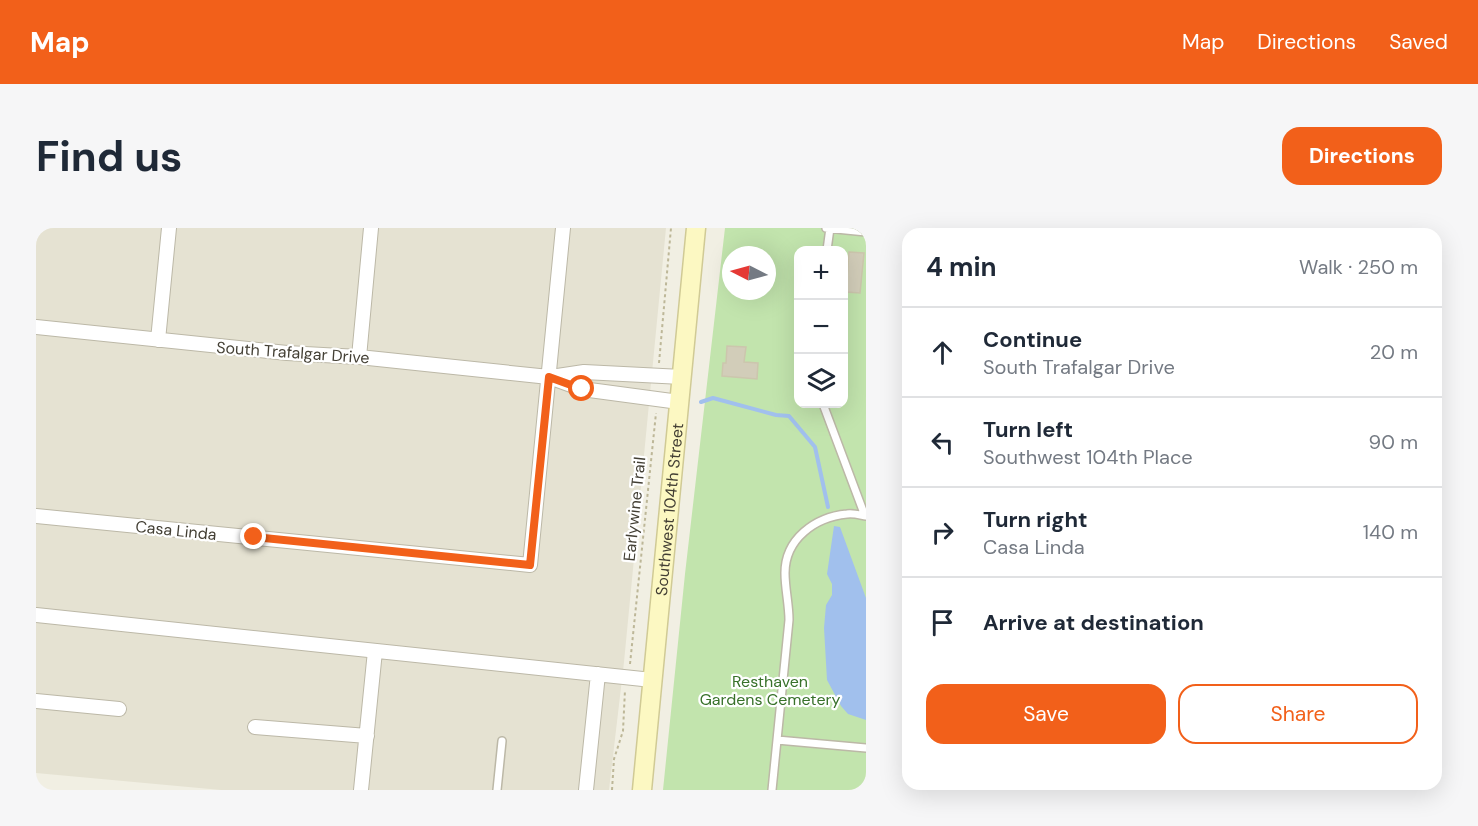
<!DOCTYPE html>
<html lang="en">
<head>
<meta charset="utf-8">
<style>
	:root { --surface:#fff; --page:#f6f6f7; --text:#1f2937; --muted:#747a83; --line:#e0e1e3; --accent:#f2601a }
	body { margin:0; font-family:"DM Sans",sans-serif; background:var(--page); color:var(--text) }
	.controls { position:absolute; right:18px; top:18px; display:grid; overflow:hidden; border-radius:12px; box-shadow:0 6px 24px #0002 }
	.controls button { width:54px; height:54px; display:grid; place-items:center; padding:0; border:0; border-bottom:2px solid var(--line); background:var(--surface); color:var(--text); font:30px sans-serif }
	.compass { position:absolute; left:686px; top:18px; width:54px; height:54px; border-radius:50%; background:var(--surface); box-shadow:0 6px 24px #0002; rotate:276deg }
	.stop { position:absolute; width:18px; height:18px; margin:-14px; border:4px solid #f2601a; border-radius:50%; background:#fff }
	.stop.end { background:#f2601a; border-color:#fff; box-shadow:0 2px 6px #0008 }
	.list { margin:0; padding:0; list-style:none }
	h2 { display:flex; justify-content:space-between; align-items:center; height:78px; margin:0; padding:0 24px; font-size:26px }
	h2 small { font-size:20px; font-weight:400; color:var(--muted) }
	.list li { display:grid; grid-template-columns:39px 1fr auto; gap:18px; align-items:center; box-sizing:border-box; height:90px; padding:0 24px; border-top:2px solid var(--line) }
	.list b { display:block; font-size:22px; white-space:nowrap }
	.list p { margin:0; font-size:20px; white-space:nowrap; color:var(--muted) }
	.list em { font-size:20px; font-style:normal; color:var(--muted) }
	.actions { display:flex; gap:12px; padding:18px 24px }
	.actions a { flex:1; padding:14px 0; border:2px solid var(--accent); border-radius:18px; text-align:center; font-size:21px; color:var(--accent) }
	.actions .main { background:var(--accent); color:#fff }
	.icon { flex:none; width:33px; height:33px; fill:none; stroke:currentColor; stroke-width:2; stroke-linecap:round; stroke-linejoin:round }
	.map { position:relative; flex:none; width:830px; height:562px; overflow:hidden; border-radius:18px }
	header { display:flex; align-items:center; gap:36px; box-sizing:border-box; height:84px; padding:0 30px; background:var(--accent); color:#fff }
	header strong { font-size:28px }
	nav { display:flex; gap:33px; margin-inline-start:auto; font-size:21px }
	.intro { display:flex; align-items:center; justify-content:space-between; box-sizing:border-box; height:144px; padding:0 36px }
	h1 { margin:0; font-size:42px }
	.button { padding:15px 27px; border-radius:18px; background:var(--accent); color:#fff; font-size:21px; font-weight:700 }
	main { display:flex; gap:36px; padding:0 36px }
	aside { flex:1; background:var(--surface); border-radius:18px; box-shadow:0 6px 24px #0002 }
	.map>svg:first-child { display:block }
	.residential { fill:#e5e2d2 }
	.green { fill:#c2e4ad; fill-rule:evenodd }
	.water { fill:#a1c0ed }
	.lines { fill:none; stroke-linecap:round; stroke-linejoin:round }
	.stream { stroke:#a1c0ed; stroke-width:4 }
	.building { fill:#d2cdb9; stroke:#ccc6ad; stroke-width:1.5 }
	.service-casing { stroke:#bcb8a7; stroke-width:10 }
	.minor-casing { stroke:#bcb8a7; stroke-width:16 }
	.secondary-casing { stroke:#d0ca95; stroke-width:21 }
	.path { stroke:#bdb798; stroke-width:2; stroke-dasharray:3 3; stroke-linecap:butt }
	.service { stroke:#fff; stroke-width:7 }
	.minor { stroke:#fff; stroke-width:14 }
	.secondary { stroke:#fcf8c2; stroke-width:18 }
	.route { stroke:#f2601a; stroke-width:8 }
	.labels { text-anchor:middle; stroke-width:4.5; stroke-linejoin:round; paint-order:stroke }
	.street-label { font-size:16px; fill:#433f34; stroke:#fff }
	.park-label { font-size:16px; fill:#38712a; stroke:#fff }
</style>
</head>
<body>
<header>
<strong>Map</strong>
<nav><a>Map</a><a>Directions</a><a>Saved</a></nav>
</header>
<div class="intro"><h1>Find us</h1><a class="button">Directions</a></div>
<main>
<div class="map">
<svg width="830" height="562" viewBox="0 0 830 562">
	<rect width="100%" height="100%" fill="#f1efe3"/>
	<path class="residential" d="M 0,0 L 630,0 L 588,434 L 573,562 L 185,562 L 0,545 Z"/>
	<path class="green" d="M 689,0 L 830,0 L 830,562 L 627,562 L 649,346 ZM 762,22 L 808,22 L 808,176 L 762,176 ZM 695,27 L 731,27 L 731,63 L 695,63 Z"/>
	<path class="water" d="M 798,298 L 804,299 L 830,370 L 830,492 L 812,486 L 805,478 L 791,452 L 788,400 L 790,377 L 796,367 L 796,356 L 791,346 Z"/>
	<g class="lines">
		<path class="stream" d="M 665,174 L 677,170 L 740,187 L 753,188 L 779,219 L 792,279"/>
	</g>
	<path class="building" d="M 813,24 L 828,25 L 824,65 L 810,64 Z
		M 691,118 L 710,119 L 708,134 L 722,135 L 721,151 L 686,148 L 687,135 L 690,135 Z"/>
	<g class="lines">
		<defs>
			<path id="service" d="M 790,0 L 830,4
				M 791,22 L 794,0
				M 787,176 L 829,288
				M 741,512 L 830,520
				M 461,562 L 466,513
				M 736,562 L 753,392 C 753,376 749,361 749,345 C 749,311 779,289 811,286 C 817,285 824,287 830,288"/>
			<path id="minor" d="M 0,99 L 251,125 L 323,129 L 513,149 L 546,161 L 643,174
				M 122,112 L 133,0
				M 323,129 L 335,0
				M 515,149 L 548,144 L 646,149
				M 0,288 L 494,337 L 527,0
				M 0,387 L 616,452
				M 0,473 L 83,481
				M 219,499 L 331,508
				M 325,562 L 339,423
				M 550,562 L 562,446"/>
			<g id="secondary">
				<path id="s1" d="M 606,562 L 660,0"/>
			</g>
		</defs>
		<use href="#service" class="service-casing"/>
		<use href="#minor" class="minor-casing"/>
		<use href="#secondary" class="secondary-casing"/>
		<path class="path" d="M 623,135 L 635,0
			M 594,436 L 620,185
			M 576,562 L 578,531 L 587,503 L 589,462"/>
		<use href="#service" class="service"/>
		<use href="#minor" class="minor"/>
		<use href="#secondary" class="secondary"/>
	</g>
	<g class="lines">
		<path class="route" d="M 218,309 L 494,337 L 513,149 L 546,161"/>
	</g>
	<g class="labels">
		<g class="street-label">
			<text transform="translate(257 124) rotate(4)" y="6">South Trafalgar Drive</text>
			<text transform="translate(598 281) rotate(-84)" y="6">Earlywine Trail</text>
			<text dy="6" stroke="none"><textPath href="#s1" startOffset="282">Southwest 104th Street</textPath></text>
			<text transform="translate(140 302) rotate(6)" y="6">Casa Linda</text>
		</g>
		<g class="park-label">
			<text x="734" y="459">Resthaven<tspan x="734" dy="18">Gardens Cemetery</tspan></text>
		</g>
	</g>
</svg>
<div class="controls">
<button>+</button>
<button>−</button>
<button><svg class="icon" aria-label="layers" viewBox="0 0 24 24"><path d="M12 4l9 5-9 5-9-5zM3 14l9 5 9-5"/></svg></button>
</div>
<svg class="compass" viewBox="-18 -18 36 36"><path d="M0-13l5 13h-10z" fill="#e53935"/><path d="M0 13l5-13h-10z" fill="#747a83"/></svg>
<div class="stop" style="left:546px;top:161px"></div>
<div class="stop end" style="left:218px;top:309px"></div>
</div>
<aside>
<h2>4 min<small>Walk · 250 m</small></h2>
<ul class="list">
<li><svg class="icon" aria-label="ahead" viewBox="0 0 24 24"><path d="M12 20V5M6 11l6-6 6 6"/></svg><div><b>Continue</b><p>South Trafalgar Drive</p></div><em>20 m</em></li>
<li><svg class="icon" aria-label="left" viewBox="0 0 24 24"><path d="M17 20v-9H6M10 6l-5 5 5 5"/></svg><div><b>Turn left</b><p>Southwest 104th Place</p></div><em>90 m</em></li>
<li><svg class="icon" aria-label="right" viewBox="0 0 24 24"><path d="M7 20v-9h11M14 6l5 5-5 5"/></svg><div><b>Turn right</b><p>Casa Linda</p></div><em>140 m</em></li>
<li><svg class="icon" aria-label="arrive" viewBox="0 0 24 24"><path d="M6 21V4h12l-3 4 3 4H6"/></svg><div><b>Arrive at destination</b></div></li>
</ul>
<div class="actions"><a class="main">Save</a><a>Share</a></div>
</aside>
</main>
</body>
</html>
